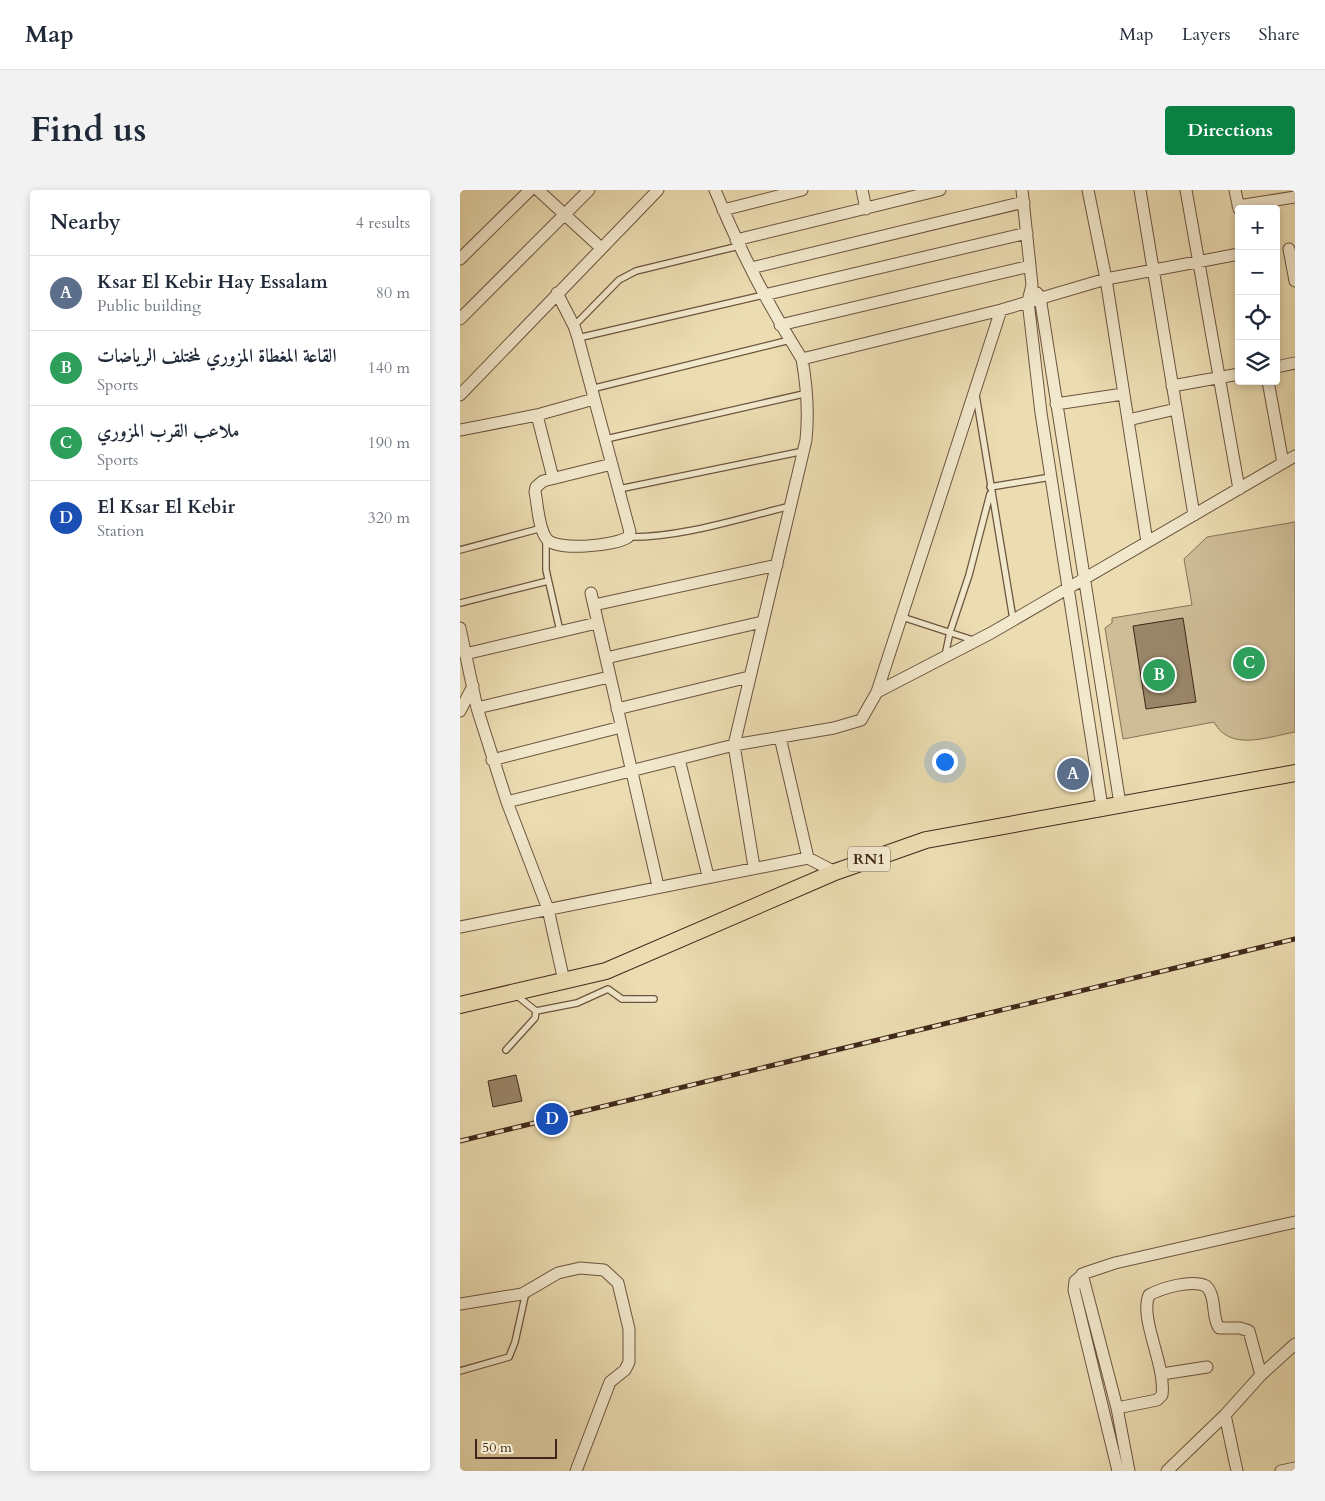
<!DOCTYPE html>
<html lang="en">
<head>
<meta charset="utf-8">
<style>
	:root { --surface:#fff; --page:#f2f2f3; --text:#1f2937; --muted:#747a83; --line:#e0e1e3; --accent:#0b8043 }
	body { margin:0; font-family:Cardo,Amiri,serif; background:var(--page); color:var(--text) }
	.controls { position:absolute; right:15px; top:15px; display:grid; overflow:hidden; border-radius:5px; box-shadow:0 2px 8px #0003 }
	.controls button { width:45px; height:45px; display:grid; place-items:center; padding:0; border:0; border-bottom:1px solid var(--line); background:var(--surface); color:var(--text); font:25px sans-serif }
	.scale { position:absolute; left:15px; bottom:12px; width:82px; box-sizing:border-box; padding-left:5px; border:2px solid #402719; border-top:0; font-size:14px; line-height:18px; white-space:nowrap; color:#402719; -webkit-text-stroke:4px #f2e8cc; paint-order:stroke }
	.you { position:absolute; left:484px; top:571px; width:18px; height:18px; margin:-12px; border:4px solid #fff; border-radius:50%; background:#1a73e8; box-shadow:0 0 0 8px #1a73e833 }
	.badge { display:grid; place-items:center; width:32px; height:32px; border-radius:50%; background:var(--accent); color:#fff; font-size:16px; font-weight:700 }
	.pin { position:absolute; translate:-50% -50%; border:2px solid #fff; box-shadow:0 1px 5px #0006 }
	.list { margin:0; padding:0; list-style:none }
	h2 { display:flex; justify-content:space-between; align-items:center; height:65px; margin:0; padding:0 20px; font-size:21px }
	h2 small { font-size:16px; font-weight:400; color:var(--muted) }
	.list li { display:grid; grid-template-columns:32px 1fr auto; gap:15px; align-items:center; box-sizing:border-box; height:75px; padding:0 20px; border-top:1px solid var(--line) }
	.list b { display:block; font-size:19px; white-space:nowrap }
	.list p { margin:0; font-size:16px; white-space:nowrap; color:var(--muted) }
	.list em { font-size:16px; font-style:normal; color:var(--muted) }
	.icon { flex:none; width:28px; height:28px; fill:none; stroke:currentColor; stroke-width:2; stroke-linecap:round; stroke-linejoin:round }
	.map { position:relative; flex:none; width:835px; height:1281px; overflow:hidden; border-radius:5px }
	header { display:flex; align-items:center; gap:30px; box-sizing:border-box; height:70px; padding:0 25px; background:var(--surface); border-bottom:1px solid var(--line) }
	header strong { font-size:24px }
	nav { display:flex; gap:28px; margin-inline-start:auto; font-size:18px }
	.intro { display:flex; align-items:center; justify-content:space-between; box-sizing:border-box; height:120px; padding:0 30px }
	h1 { margin:0; font-size:35px }
	.button { padding:12px 22px; border-radius:5px; background:var(--accent); color:#fff; font-size:18px; font-weight:700 }
	main { display:flex; gap:30px; padding:0 30px }
	aside { flex:1; background:var(--surface); border-radius:5px; box-shadow:0 2px 8px #0003 }
	.map>svg:first-child { display:block }
	.green { fill:#cebd97; stroke:#877258 }
	.building { fill:#998568; stroke:#402719 }
	.lines { fill:none; stroke-linecap:round; stroke-linejoin:round }
	.lane-casing { stroke:#6b543f; stroke-width:8 }
	.street-casing { stroke:#6b543f; stroke-width:13 }
	.primary-casing { stroke:#402719; stroke-width:18 }
	.lane { stroke:#f2e8cc; stroke-width:5.5 }
	.street { stroke:#f2e8cc; stroke-width:11 }
	.primary { stroke:#ebdcb1; stroke-width:16 }
	.rail-casing { stroke:#402719; stroke-width:5 }
	.rail { stroke:#f2e8cc; stroke-width:3; stroke-dasharray:9; stroke-linecap:butt }
	.labels { text-anchor:middle; stroke-width:4; stroke-linejoin:round; paint-order:stroke }
	.shield { fill:#f2e8cc; stroke:#75614f; stroke-width:1 }
	.shield-label { font-size:15px; font-weight:bold; fill:#402719 }
</style>
</head>
<body>
<header>
<strong>Map</strong>
<nav><a>Map</a><a>Layers</a><a>Share</a></nav>
</header>
<div class="intro"><h1>Find us</h1><a class="button">Directions</a></div>
<main>
<aside>
<h2>Nearby<small>4 results</small></h2>
<ul class="list">
<li><span class="badge" style="background:#5c6f8a">A</span><div><b>Ksar El Kebir Hay Essalam</b><p>Public building</p></div><em>80 m</em></li>
<li><span class="badge" style="background:#2e9e5b">B</span><div><b>القاعة المغطاة المزوري لمختلف الرياضات</b><p>Sports</p></div><em>140 m</em></li>
<li><span class="badge" style="background:#2e9e5b">C</span><div><b>ملاعب القرب المزوري</b><p>Sports</p></div><em>190 m</em></li>
<li><span class="badge" style="background:#1a4fb4">D</span><div><b>El Ksar El Kebir</b><p>Station</p></div><em>320 m</em></li>
</ul>
</aside>
<div class="map">
<svg width="835" height="1281" viewBox="0 0 835 1281">
	<rect width="100%" height="100%" fill="#ebdcb1"/>
	<filter id="stains"><feTurbulence type="fractalNoise" baseFrequency=".004" numOctaves="4"/><feColorMatrix values="0 0 0 0 .2 0 0 0 0 .09 0 0 0 0 .02 0 0 0 .5 -.17"/></filter>
	<radialGradient id="worn" r=".72"><stop offset=".6" stop-color="#630" stop-opacity="0"/><stop offset="1" stop-color="#630" stop-opacity=".3"/></radialGradient>
	<path class="green" d="M 835,332 L 835,542 C 807,547 770,562 754,532 L 663,549 L 645,438 L 652,433 L 652,428 L 732,415 L 724,369 L 747,347 Z"/>
	<path class="building" d="M 723,428 L 736,512 L 686,519 L 673,436 Z
		M 56,885 L 62,911 L 33,917 L 28,891 Z"/>
	<g class="lines">
		<defs>
			<path id="lane" d="M 114,136 L 159,90 L 176,81 L 279,56
				M 118,148 L 304,105
				M 131,199 L 330,150
				M 516,205 L 553,429
				M 146,249 L 348,203
				M 530,297 L 591,287
				M 159,299 L 344,261
				M 168,347 C 221,348 280,328 331,316
				M 86,350 L 86,380 L 100,441
				M 0,360 L 82,338
				M 0,413 L 88,391
				M 442,427 L 516,451
				M 485,466 L 490,442 L 509,385 L 530,304
				M 56,805 L 76,821
				M 46,860 L 75,828 L 76,821 L 117,813 L 148,799 L 162,809 L 194,809
				M 0,1181 L 49,1167 L 55,1152 L 66,1102"/>
			<path id="street" d="M 78,0 L 141,58
				M 255,0 C 279,59 308,115 342,169
				M 402,0 L 406,19
				M 562,0 L 572,95 L 568,111 L 581,223 L 642,617
				M 628,0 L 646,89 L 687,352
				M 680,0 L 734,325
				M 726,0 L 779,299
				M 775,0 L 779,19
				M 778,16 L 835,7
				M 263,20 L 342,0
				M 276,50 L 480,0
				M 829,59 L 835,91
				M 0,69 L 70,0
				M 291,78 L 564,12
				M 97,103 L 114,136 L 118,148 L 170,342 L 168,347 C 156,356 94,362 86,348 C 78,336 78,316 75,302 L 76,297 L 83,291 L 152,274
				M 577,103 L 580,107 L 660,614
				M 304,105 L 567,43
				M 0,129 L 129,0
				M 320,135 L 570,76
				M 816,177 L 835,173
				M 808,191 L 823,273
				M 712,196 L 779,184
				M 0,205 L 198,0
				M 596,214 L 663,204
				M 77,225 L 93,288
				M 668,230 L 716,219
				M 0,240 L 77,225 L 134,209
				M 131,403 L 198,696
				M 134,415 L 317,375
				M 0,438 L 17,518 L 47,612 L 88,719 L 104,791
				M 5,464 L 137,433
				M 146,468 L 302,432
				M 417,502 L 531,443 L 835,266
				M 17,518 L 149,487
				M 157,519 L 289,487
				M 0,521 L 13,496
				M 320,547 L 348,668 L 375,682
				M 219,569 L 248,686
				M 32,570 L 161,537
				M 47,612 L 274,555 L 374,538 L 401,530 L 417,502 L 541,120
				M 294,677 L 274,555 L 346,250 C 349,221 347,197 342,169 L 541,120 L 646,89 L 779,64
				M 0,737 L 348,668
				M 622,1084 L 657,1218 L 669,1281
				M 0,1114 L 62,1104 L 98,1083 L 120,1078 L 144,1080 L 158,1093 L 169,1139 L 169,1172 L 165,1180 L 150,1192 L 116,1281
				M 702,1184 L 747,1177
				M 657,1218 L 697,1210 L 702,1205 C 706,1174 679,1129 689,1105 C 702,1098 732,1089 746,1096 C 757,1107 751,1126 759,1138 L 780,1138 L 789,1141 L 801,1185
				M 765,1225 L 777,1281
				M 658,1281 L 614,1100 L 615,1091 L 625,1083 L 655,1073 L 835,1032
				M 707,1281 L 765,1225 L 801,1185 L 835,1154
				M 821,1281 L 835,1278"/>
			<path id="primary" d="M 0,815 L 146,781 L 375,682 L 466,650 L 835,583"/>
		</defs>
		<use href="#lane" class="lane-casing"/>
		<use href="#street" class="street-casing"/>
		<use href="#primary" class="primary-casing"/>
		<use href="#lane" class="lane"/>
		<use href="#street" class="street"/>
		<use href="#primary" class="primary"/>
		<defs>
			<path id="rail" d="M 0,951 L 835,749"/>
		</defs>
		<use href="#rail" class="rail-casing"/>
		<use href="#rail" class="rail"/>
	</g>
	<g class="labels">
		<rect class="shield" x="388" y="656.5" width="42" height="25" rx="4"/>
		<g class="shield-label">
			<text x="409" y="674">RN1</text>
		</g>
	</g>
	<rect width="100%" height="100%" filter="url(#stains)"/>
	<rect width="100%" height="100%" fill="url(#worn)"/>
</svg>
<div class="controls">
<button>+</button>
<button>−</button>
<button><svg class="icon" aria-label="locate" viewBox="0 0 24 24"><circle cx="12" cy="12" r="6"/><path d="M12 2v4M12 18v4M2 12h4M18 12h4"/></svg></button>
<button><svg class="icon" aria-label="layers" viewBox="0 0 24 24"><path d="M12 4l9 5-9 5-9-5zM3 14l9 5 9-5"/></svg></button>
</div>
<div class="scale">50 m</div>
<div class="you"></div>
<div class="pin badge" style="left:613px;top:584px;background:#5c6f8a">A</div>
<div class="pin badge" style="left:699px;top:485px;background:#2e9e5b">B</div>
<div class="pin badge" style="left:789px;top:473px;background:#2e9e5b">C</div>
<div class="pin badge" style="left:92px;top:929px;background:#1a4fb4">D</div>
</div>
</main>
</body>
</html>
